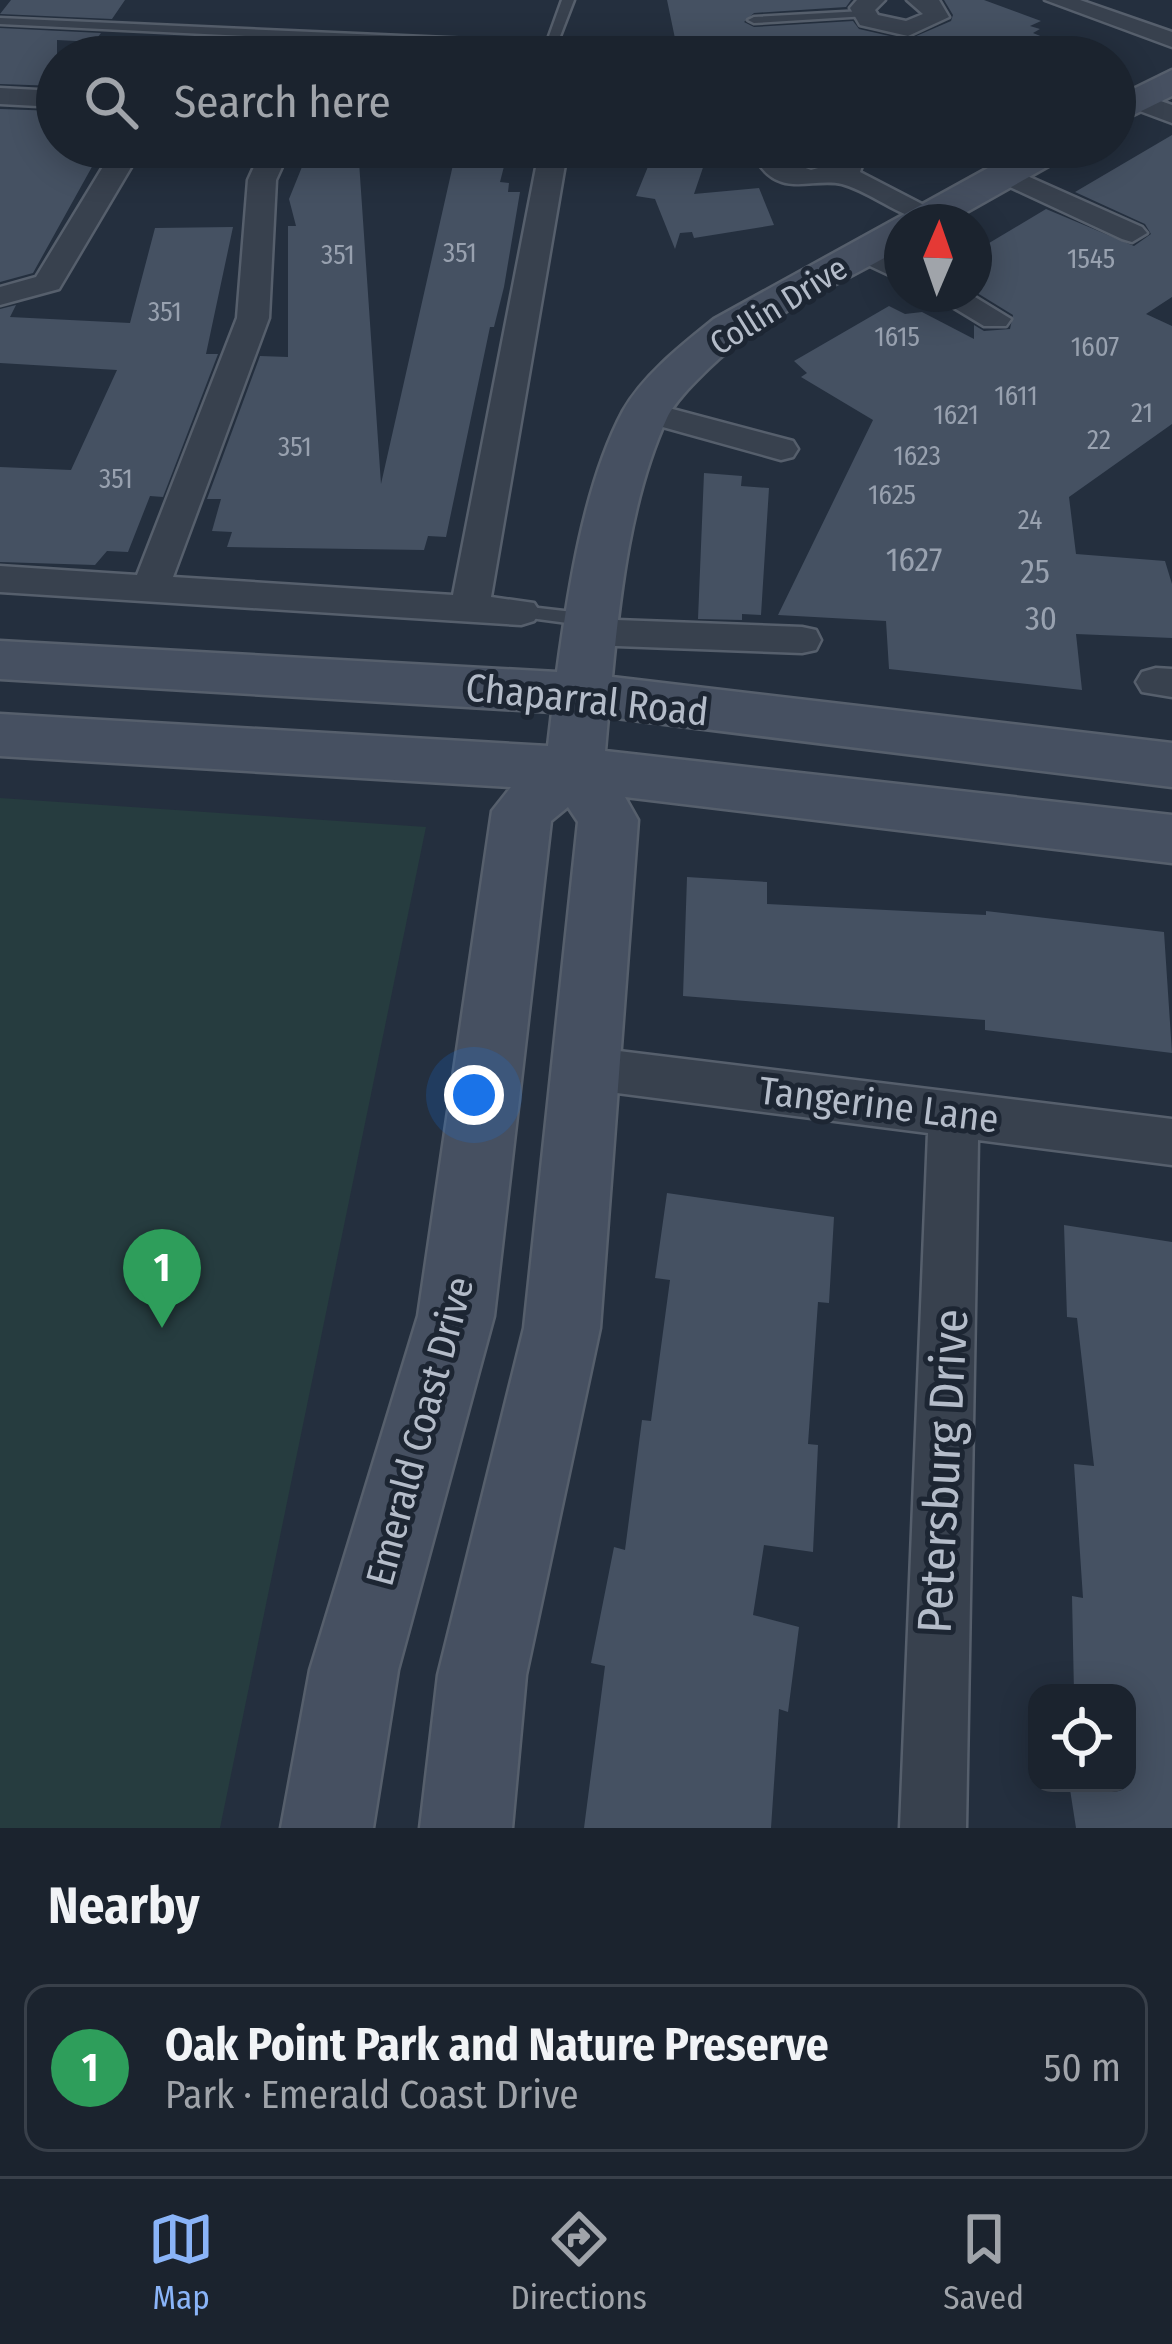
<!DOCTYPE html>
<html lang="en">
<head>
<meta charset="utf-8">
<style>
	:root { --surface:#1b232e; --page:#242b36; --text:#f1f3f6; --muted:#a0a4aa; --line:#39404a; --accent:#8ab4f8 }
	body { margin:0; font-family:"Fira Sans Condensed",sans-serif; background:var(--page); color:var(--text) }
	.controls { position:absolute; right:36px; bottom:36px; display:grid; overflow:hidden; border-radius:24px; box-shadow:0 6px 30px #0003 }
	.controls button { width:108px; height:108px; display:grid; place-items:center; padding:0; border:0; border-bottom:3px solid var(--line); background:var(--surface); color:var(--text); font:60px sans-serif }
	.compass { position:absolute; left:884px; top:204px; width:108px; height:108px; border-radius:50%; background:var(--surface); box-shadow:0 6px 30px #0003; rotate:2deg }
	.you { position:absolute; left:474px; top:1095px; width:42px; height:42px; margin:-30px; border:9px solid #fff; border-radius:50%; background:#1a73e8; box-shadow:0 0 0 18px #1a73e833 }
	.badge { display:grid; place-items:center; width:78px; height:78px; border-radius:50%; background:var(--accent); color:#fff; font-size:39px; font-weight:700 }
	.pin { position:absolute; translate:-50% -99px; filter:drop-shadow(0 3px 6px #0008) }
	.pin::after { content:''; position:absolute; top:63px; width:42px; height:36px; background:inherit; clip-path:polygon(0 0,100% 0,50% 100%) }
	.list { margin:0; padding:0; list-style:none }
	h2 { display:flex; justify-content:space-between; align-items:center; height:156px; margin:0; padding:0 48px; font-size:51px }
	h2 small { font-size:39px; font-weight:400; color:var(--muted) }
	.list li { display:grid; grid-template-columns:78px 1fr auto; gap:36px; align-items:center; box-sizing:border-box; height:168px; margin:0 24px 24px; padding:0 24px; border:3px solid var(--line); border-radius:24px }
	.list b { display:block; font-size:45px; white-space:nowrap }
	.list p { margin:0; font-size:39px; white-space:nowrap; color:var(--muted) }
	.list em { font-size:39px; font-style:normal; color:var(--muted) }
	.icon { flex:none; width:66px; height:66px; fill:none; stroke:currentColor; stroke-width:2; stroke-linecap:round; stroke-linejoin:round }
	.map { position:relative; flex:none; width:1172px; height:1828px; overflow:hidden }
	.search { position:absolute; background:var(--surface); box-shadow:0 6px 30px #0003; left:36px; right:36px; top:36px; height:132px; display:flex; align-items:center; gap:30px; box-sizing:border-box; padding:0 42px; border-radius:66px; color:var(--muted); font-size:45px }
	.sheet { height:348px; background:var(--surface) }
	nav { display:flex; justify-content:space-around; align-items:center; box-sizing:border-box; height:168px; border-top:3px solid var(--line); background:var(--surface); font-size:33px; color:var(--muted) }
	nav a { display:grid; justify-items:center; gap:6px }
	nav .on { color:var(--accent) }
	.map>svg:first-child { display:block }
	.green { fill:#263c3f }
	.building { fill:#455162 }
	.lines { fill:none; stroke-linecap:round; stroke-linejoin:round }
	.lane-casing { stroke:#565f6c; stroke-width:5 }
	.street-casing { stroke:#565f6c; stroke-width:5 }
	.secondary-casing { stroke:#565f6c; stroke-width:5 }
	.lane { fill:#38414e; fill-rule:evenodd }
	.street { fill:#38414e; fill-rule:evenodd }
	.secondary { fill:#465061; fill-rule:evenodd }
	.labels { text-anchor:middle; stroke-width:10; stroke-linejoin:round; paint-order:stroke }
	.far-number-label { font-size:27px; fill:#98a1af }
	.far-street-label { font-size:33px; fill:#b4bcc9; stroke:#1d2633 }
	.number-label { font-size:33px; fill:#98a1af }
	.street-label { font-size:39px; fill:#b4bcc9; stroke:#1d2633 }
	.near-street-label { font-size:48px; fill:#b4bcc9; stroke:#1d2633 }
</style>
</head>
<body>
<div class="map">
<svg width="1172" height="1828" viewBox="0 0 1172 1828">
	<rect width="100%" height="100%" fill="#242f3e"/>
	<path class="green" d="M 0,798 L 426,827 L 220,1828 L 0,1828 Z"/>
	<path class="building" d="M 11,0 L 125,0 L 112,19 L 0,14 Z
		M 667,0 L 851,0 L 846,7 L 754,13 L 744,22 L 754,27 L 853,21 L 859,29 L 907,40 L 951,21 L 953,15 L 944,0 L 984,0 L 1041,21 L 1030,26 L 1040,29 L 1033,33 L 1089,56 L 754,57 L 752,51 L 702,52 L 700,47 L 677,48 Z
		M 0,28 L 101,33 L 94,42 L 57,40 L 57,86 L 0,84 Z
		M 0,109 L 57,111 L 57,147 L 103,147 L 33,273 L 0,282 Z
		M 1172,135 L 1172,297 L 1146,314 L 1172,326 L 1172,424 L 1069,497 L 1076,554 L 1165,561 L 1172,584 L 1172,638 L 1076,634 L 1082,690 L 889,669 L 886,621 L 778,615 L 873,420 L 801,377 L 807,373 L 794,361 L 889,306 L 905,314 L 922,312 L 974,339 L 974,325 L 984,331 L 1010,329 L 1013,315 L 974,291 L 974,252 L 1046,209 L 1134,246 L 1151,234 L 1145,224 L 1075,192 Z
		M 310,147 L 358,147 L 381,484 L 457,147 L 509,147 L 500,182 L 509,183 L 508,192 L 520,192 L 504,287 L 494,327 L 490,327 L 446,537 L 428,536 L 424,550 L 227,547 L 232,532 L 212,531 L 221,499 L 207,499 L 260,356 L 288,357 L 288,226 L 296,226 L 289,199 Z
		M 656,147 L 710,147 L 694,194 L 759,188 L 774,225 L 694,238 L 692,232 L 680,233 L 675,249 L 655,199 L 636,196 Z
		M 233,227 L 206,354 L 218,354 L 163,497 L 150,496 L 128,552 L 107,551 L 95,565 L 0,562 L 0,467 L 71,470 L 117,370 L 0,363 L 0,309 L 16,305 L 10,317 L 130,323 L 155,228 Z
		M 704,473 L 742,476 L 741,486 L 769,488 L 761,615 L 742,614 L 742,620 L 698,619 Z
		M 687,877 L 767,882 L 767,904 L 986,915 L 986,911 L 1164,932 L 1172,1053 L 985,1030 L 985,1020 L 683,996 Z
		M 667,1193 L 834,1217 L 829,1303 L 818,1302 L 808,1444 L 818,1445 L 813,1552 L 764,1545 L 753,1615 L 799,1627 L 788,1712 L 779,1709 L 771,1828 L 584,1828 L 605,1666 L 591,1663 L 614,1547 L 625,1550 L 642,1420 L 651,1421 L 670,1280 L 655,1278 Z
		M 1064,1225 L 1172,1242 L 1172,1828 L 1076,1828 L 1069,1783 L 1127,1783 L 1127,1693 L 1074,1693 L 1072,1596 L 1083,1598 L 1074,1464 L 1094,1466 L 1077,1318 L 1067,1317 Z"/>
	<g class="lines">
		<defs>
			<path id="lane" d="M 562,0 L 574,0 L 557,44 L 513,49 L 0,24 L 0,18 L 513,41 L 548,39 Z
				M 863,11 L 867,12 L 867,16 L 754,23 L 748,20 L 754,17 Z
				M 521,606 L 590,614 L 599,620 L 590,626 L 515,616 L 515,608 Z"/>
			<path id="street" d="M 857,0 L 885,0 L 875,10 L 878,15 L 906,21 L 923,14 L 907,0 L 939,0 L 949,17 L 908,36 L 860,25 L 850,8 Z
				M 1045,0 L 1080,0 L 1172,32 L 1172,47 Z
				M 0,88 L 57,91 L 57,107 L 0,104 Z
				M 1138,93 L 1172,105 L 1172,123 L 1129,107 L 1125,101 Z
				M 115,147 L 143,147 L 59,289 L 0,305 L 0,287 L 36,277 Z
				M 263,147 L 291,147 L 276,180 L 269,318 L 173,577 L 453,595 L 540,147 L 568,147 L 491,597 L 534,603 L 540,612 L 534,621 L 521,625 L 0,592 L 0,566 L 137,575 L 237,318 L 248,180 Z
				M 762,147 L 790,147 L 784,160 L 811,170 L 836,163 L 826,147 L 855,147 L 864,159 L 860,172 L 945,216 L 940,222 C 902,222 877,194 842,184 C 811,177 779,200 755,158 Z
				M 1005,166 L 1142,227 L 1147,233 L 1132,242 L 1122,239 L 995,180 L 991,174 L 995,168 Z
				M 864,243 L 902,260 L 902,281 L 853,258 L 849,252 Z
				M 931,294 L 970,294 L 1011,319 L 1006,326 L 984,326 Z
				M 646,402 L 793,441 L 798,449 L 793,457 L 781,460 L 634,419 L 629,412 Z
				M 590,619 L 802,627 L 816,630 L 821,640 L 816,650 L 802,653 L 590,645 L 576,641 L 571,632 L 576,623 Z
				M 1156,668 L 1172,669 L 1172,697 L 1142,692 L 1136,682 L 1142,672 Z
				M 586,1047 L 1172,1119 L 1172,1165 L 978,1140 L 966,1828 L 900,1828 L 928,1133 L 586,1089 L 569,1083 L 562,1068 L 569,1053 Z"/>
			<path id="secondary" d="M 1172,70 L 1172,96 L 1115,124 L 1115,98 Z
				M 1026,147 L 1073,147 L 1068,155 L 949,222 L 902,222 L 902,248 C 838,285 761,317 708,369 C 695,382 675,401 667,418 C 631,496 620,593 612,677 L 1172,743 L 1172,787 L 608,717 L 605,751 L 1172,815 L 1172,863 L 625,797 L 638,820 L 600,1328 L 526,1675 L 512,1828 L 420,1828 L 438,1675 L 524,1328 L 578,822 L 568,807 L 551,821 L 494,1316 L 398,1670 L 373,1828 L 281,1828 L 310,1670 L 418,1316 L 492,811 L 511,787 L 0,756 L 0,714 L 548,746 L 552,712 L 0,679 L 0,641 L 557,672 C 568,591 584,484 623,411 C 643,375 683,344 714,319 Z"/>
		</defs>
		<use href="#lane" class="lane-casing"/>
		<use href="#street" class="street-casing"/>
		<use href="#secondary" class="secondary-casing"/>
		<use href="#lane" class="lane"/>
		<use href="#street" class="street"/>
		<use href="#secondary" class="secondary"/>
	</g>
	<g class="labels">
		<g class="far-number-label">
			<text x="460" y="262">351</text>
			<text x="338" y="264">351</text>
			<text x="1091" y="268">1545</text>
			<text x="165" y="321">351</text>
			<text x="897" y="346">1615</text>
			<text x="1095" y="356">1607</text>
			<text x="1016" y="405">1611</text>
			<text x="1142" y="422">21</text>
			<text x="956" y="424">1621</text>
			<text x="1099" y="449">22</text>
			<text x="295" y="456">351</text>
			<text x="917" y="465">1623</text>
			<text x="116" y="488">351</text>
			<text x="892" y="504">1625</text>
			<text x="1030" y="529">24</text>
		</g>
		<g class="far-street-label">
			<text transform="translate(778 305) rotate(-32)" y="12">Collin Drive</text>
		</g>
		<g class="number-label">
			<text x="914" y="571">1627</text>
			<text x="1035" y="583">25</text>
			<text x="1041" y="630">30</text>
		</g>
		<g class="street-label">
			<text transform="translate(587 699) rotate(6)" y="14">Chaparral Road</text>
			<text transform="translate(879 1104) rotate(7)" y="14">Tangerine Lane</text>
			<text transform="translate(419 1431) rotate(-75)" y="14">Emerald Coast Drive</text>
		</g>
		<g class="near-street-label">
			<text transform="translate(942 1471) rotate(-87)" y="17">Petersburg Drive</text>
		</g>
	</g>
</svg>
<div class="controls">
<button><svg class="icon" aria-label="locate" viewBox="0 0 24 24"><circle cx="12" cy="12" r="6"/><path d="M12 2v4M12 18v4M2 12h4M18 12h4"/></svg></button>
</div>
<svg class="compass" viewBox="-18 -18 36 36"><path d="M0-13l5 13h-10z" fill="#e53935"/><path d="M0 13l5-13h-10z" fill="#a0a4aa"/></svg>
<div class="you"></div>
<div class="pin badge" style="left:162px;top:1328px;background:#2e9e5b">1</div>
<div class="search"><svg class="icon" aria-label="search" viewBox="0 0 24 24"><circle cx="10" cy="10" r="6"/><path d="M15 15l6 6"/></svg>Search here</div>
</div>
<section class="sheet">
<h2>Nearby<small></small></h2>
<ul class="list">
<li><span class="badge" style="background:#2e9e5b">1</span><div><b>Oak Point Park and Nature Preserve</b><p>Park · Emerald Coast Drive</p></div><em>50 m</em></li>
</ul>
</section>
<nav>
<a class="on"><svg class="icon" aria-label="map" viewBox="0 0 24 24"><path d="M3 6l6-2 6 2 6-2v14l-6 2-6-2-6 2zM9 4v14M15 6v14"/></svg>Map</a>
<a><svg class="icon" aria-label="directions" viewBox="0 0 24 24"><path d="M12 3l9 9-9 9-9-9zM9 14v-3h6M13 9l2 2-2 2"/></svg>Directions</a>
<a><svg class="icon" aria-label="saved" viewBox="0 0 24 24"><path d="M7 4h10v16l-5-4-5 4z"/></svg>Saved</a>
</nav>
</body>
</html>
